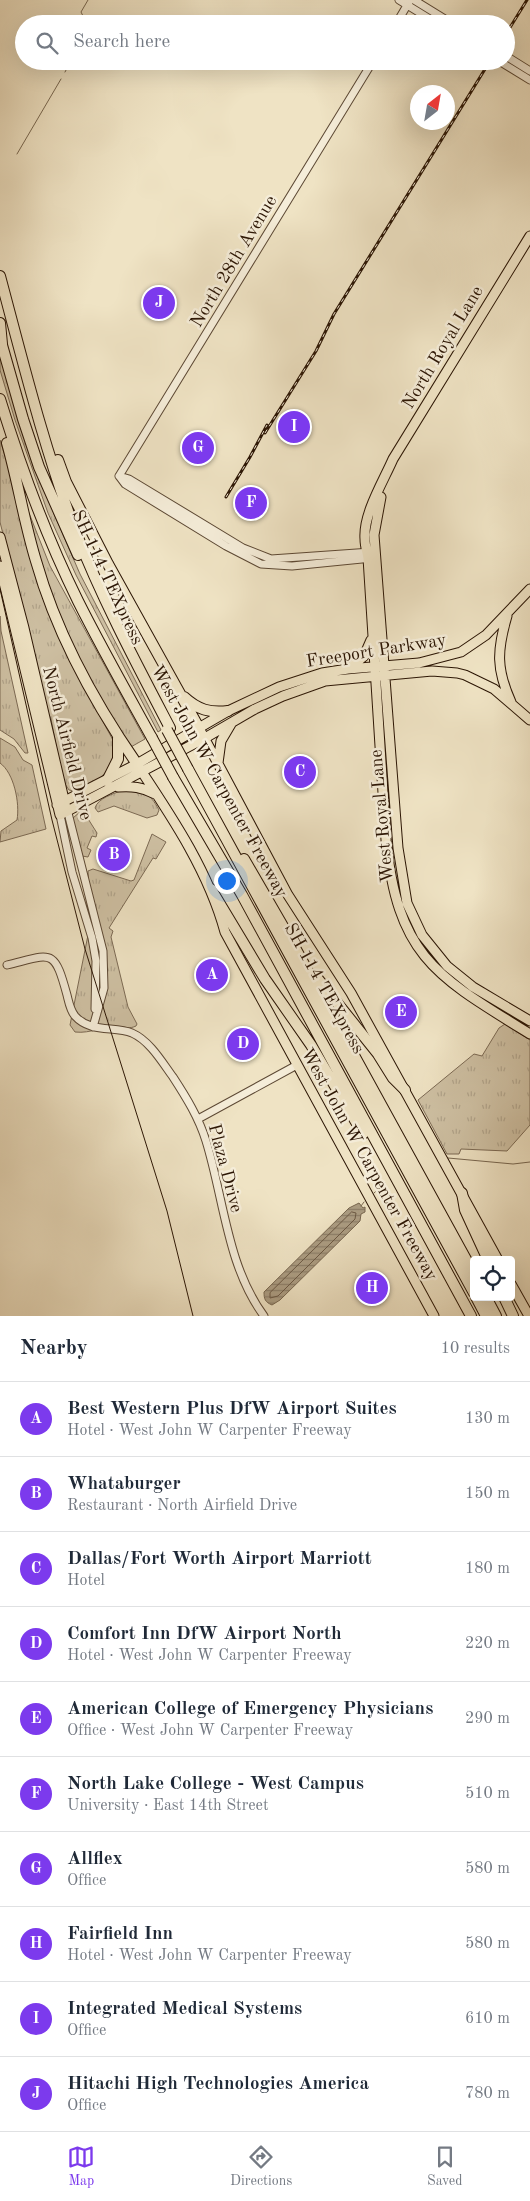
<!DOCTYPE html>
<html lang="en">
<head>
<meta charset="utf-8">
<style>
	:root { --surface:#fff; --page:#f6f6f7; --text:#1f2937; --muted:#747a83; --line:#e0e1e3; --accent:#7c3aed }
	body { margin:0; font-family:"Old Standard TT",serif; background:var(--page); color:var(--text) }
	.controls { position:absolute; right:15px; bottom:15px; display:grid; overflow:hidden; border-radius:5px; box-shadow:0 5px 20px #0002 }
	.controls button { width:45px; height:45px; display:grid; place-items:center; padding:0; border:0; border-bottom:1px solid var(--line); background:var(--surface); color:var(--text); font:25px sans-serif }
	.compass { position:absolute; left:410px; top:85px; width:45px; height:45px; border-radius:50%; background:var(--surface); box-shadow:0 5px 20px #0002; rotate:31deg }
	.you { position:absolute; left:226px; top:880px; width:18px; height:18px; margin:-12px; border:4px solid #fff; border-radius:50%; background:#1a73e8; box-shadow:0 0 0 8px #1a73e833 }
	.badge { display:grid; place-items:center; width:32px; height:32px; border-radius:50%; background:var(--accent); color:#fff; font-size:16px; font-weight:700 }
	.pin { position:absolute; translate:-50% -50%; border:2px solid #fff; box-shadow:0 1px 5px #0006 }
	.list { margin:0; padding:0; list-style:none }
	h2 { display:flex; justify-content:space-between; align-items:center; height:65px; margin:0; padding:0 20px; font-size:21px }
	h2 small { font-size:16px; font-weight:400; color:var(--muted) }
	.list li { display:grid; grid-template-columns:32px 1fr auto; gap:15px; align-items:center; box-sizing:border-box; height:75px; padding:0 20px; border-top:1px solid var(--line) }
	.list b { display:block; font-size:19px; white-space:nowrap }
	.list p { margin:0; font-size:16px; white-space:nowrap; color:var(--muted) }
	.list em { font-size:16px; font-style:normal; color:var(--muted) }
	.icon { flex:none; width:28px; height:28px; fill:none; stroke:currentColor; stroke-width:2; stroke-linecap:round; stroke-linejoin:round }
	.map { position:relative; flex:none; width:530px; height:1316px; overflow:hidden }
	.search { position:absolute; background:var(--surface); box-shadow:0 5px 20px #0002; left:15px; right:15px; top:15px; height:55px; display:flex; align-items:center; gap:12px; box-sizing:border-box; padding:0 18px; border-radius:28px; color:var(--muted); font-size:19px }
	.sheet { height:815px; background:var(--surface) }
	nav { display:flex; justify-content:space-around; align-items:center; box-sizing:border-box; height:70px; border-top:1px solid var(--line); background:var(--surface); font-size:14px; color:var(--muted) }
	nav a { display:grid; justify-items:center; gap:2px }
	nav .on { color:var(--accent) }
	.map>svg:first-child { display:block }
	.grass { fill:url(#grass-tufts); stroke:#7c6a54 }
	.water { fill:url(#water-rules); stroke:#786750 }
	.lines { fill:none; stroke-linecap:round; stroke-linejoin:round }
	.shore { stroke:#6c5944; stroke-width:1 }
	.stream { stroke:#786750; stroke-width:1 }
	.minor-casing { stroke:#5c4834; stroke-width:9 }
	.major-casing { stroke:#2b1504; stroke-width:11 }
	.highway-casing { stroke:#2b1504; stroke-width:12 }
	.minor { stroke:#f5edd9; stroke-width:7 }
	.major { stroke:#efe3c4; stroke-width:9 }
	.highway { stroke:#efe3c4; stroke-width:10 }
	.tram { stroke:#2b1504; stroke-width:1 }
	.rail-casing { stroke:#2b1504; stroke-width:3 }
	.rail { stroke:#f5edd9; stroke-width:1; stroke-dasharray:4; stroke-linecap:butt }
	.highway-bridge-casing { stroke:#2b1504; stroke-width:12; stroke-linecap:butt }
	.highway-bridge { stroke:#efe3c4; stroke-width:10 }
	.labels { text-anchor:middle; stroke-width:5; stroke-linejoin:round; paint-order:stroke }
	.street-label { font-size:18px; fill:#2b1504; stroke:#f5edd9 }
</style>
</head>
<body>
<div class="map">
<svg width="530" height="1316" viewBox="0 0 530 1316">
	<defs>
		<pattern id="grass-tufts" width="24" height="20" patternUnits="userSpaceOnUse" patternTransform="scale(1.25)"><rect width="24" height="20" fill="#cec0a3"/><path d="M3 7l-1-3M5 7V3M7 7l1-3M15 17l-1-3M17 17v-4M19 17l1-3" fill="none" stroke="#b1a48b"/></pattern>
		<pattern id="water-rules" width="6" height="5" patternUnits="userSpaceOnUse" patternTransform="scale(1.25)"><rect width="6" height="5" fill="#ac9d83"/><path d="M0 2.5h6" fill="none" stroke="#8c7f69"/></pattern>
	</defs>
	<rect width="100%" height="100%" fill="#efe3c4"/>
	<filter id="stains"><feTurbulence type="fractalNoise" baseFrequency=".004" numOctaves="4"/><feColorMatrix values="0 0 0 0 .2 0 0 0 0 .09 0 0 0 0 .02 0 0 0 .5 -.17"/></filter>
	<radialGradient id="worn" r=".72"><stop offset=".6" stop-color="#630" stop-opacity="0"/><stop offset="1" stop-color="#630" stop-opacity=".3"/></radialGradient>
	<path class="grass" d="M 0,345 L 54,514 L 80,574 L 161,730 L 158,732 L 76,575 L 48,513 L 15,420 L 0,370 Z
		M 0,440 L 71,663 L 114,742 C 114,747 115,753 114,758 C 110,773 84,795 69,790 L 63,781 L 51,719 L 47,711 L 0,522 Z
		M 27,508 L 50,566 L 145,739 L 129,748 L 89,683 L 44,581 Z
		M 0,616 L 1,631 L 28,753 L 25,753 L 14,739 L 0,730 Z
		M 0,738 L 15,747 L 23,760 L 32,765 L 46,829 L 0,842 L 1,831 L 17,820 C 20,803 14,773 0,763 Z
		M 123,790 C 143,792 149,791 159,810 L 157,815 L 147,818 L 114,806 L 98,812 L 95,808 C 98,798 113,794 123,790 Z
		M 81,811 L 85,814 L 97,833 L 96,837 L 92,836 L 87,848 L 91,850 L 88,857 L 82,856 L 73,821 L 73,818 Z
		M 152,834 L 166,842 L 156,859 L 153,858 L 109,928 L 113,931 L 111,937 L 128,1007 L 137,1024 L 136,1026 C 130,1029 126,1027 120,1027 C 104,1025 91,1034 75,1032 L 70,1025 L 88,935 L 90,905 L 88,871 L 93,869 L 131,881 L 134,880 Z
		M 505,1024 L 530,1040 L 530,1125 L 507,1151 L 461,1149 L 459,1154 L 447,1154 L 418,1100 L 474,1054 L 482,1056 L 499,1028 Z"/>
	<path class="water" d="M 359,1203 L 363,1208 L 365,1207 L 365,1212 L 361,1214 L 360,1221 L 280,1300 L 272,1305 C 265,1302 264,1299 264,1292 L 349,1208 Z"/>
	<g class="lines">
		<path class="shore" d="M 352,1212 L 356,1213 L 355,1219 L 278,1296 L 270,1298 L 270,1293 Z"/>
		<path class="stream" d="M 87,24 L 81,12 L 88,0
			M 65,72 L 71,61
			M 17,154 L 61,79
			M 448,1158 L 513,1164 L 530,1162
			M 374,1193 L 385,1183
			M 361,1206 L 364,1202"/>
		<defs>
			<path id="minor" d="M 399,0 L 438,24
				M 414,0 L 453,24
				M 396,24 L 409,2
				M 506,56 L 530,71
				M 499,61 L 530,80
				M 119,476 L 373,61
				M 119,476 L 125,484 L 226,546 L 261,564 L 292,566 L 372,558
				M 119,476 L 129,479 L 243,548 L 271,559 L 371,552
				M 68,813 L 103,951 L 104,988 L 93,1027
				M 60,815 L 72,872 L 92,938 L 96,961 L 95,1009
				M 7,965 C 52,954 54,947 67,995 C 69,1003 70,1010 75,1016 C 90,1033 114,1026 132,1033 C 150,1041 162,1062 173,1077 C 186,1097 199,1118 206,1141 C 224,1199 227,1266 264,1316
				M 198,1119 L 297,1065"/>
			<path id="major" d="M 530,236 L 393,459 C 383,482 363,514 365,539 C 365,546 367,552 368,558 L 386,840 C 398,957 436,976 530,1034
				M 381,497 L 374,535 L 398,848 L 407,903 L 422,935 L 447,966 L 473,987 L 530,1021
				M 0,537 L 24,628 L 66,808
				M 0,566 L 60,815 L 205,738 L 255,709 L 283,696 L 325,681 L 432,671 L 457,673 L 465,675 L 494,689 L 530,720
				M 507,616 C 497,650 496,669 511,702
				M 350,668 L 364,656 L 371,640
				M 199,728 L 288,895 L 351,993 L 498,1260
				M 218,763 L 221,741 L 231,724
				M 140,769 C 174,820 209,873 225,932 L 434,1316
				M 118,787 C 132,786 142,787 155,794
				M 57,805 L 137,764 L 228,711 L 279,687 L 322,673 L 348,669 L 419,663 L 461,652 L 486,635 L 530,589
				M 511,1284 L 529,1316"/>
			<path id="highway" d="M 0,276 C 23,362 44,448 75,530 C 102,599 136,663 170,728
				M 0,323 L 2,344
				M 0,338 L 23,419 L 39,467 L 78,555
				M 0,399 C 21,468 46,536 78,601 C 101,647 127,693 152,738
				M 7,443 C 18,482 24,522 36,561 C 57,635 94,702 137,764
				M 58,460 L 66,482 L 108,564 L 199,728
				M 184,697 C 198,710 210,713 228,711
				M 188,769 L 474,1293
				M 173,777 L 242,895 L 471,1316
				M 107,781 L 118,759 L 118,738
				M 244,859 L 288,935 L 474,1274
				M 211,889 L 265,979 L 311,1045 L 363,1134
				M 318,979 L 378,1054 L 393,1078 L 405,1090
				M 462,1193 L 465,1210 L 488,1260
				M 476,1297 L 486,1316
				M 486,1297 L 496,1316
				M 504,1297 L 513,1316"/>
		</defs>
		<use href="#minor" class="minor-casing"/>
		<use href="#major" class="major-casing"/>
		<use href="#highway" class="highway-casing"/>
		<use href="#minor" class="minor"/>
		<use href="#major" class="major"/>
		<use href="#highway" class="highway"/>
		<path class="tram" d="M 0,589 L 52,820 L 85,949 L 167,1211 L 193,1316"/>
		<defs>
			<path id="rail" d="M 506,34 L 527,0
				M 265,433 L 316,351 L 334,314 L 490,61
				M 226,497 L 250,457 L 267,425"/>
		</defs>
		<use href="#rail" class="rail-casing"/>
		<use href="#rail" class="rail"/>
		<defs>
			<path id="highway-bridge" d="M 167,730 L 188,769
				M 152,738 L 173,777"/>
		</defs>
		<use href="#highway-bridge" class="highway-bridge-casing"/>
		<use href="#highway-bridge" class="highway-bridge"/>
	</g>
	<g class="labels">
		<g class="street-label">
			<text transform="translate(233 261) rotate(-59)" y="6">North 28th Avenue</text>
			<text transform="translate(442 347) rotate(-59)" y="6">North Royal Lane</text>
			<text transform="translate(108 577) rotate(65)" y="6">SH 114 TEXpress</text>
			<text transform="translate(376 650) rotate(-9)" y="6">Freeport Parkway</text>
			<text transform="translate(68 743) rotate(76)" y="6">North Airfield Drive</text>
			<text transform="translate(220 781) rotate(61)" y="6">West John W Carpenter Freeway</text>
			<text transform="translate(381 816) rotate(-95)" y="6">West Royal Lane</text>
			<text transform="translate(325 988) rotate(61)" y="6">SH 114 TEXpress</text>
			<text transform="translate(370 1164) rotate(61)" y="6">West John W Carpenter Freeway</text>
			<text transform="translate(226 1168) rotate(75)" y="6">Plaza Drive</text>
		</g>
	</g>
	<rect width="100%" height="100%" filter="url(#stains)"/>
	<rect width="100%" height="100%" fill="url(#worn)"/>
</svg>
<div class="controls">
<button><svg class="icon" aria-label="locate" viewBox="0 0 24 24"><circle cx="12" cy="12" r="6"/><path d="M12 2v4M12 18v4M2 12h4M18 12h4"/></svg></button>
</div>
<svg class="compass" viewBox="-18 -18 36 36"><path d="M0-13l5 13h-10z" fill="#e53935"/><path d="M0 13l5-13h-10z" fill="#747a83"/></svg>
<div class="you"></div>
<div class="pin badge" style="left:212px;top:975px">A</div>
<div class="pin badge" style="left:114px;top:855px">B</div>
<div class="pin badge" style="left:300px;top:772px">C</div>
<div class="pin badge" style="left:243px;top:1044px">D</div>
<div class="pin badge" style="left:401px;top:1012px">E</div>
<div class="pin badge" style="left:251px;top:503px">F</div>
<div class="pin badge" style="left:198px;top:448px">G</div>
<div class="pin badge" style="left:372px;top:1288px">H</div>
<div class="pin badge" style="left:294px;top:427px">I</div>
<div class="pin badge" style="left:159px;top:303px">J</div>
<div class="search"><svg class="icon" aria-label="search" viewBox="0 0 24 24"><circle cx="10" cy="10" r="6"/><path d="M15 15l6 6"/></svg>Search here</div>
</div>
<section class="sheet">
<h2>Nearby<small>10 results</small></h2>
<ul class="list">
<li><span class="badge">A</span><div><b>Best Western Plus DfW Airport Suites</b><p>Hotel · West John W Carpenter Freeway</p></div><em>130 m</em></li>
<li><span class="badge">B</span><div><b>Whataburger</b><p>Restaurant · North Airfield Drive</p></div><em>150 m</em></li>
<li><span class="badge">C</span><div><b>Dallas/Fort Worth Airport Marriott</b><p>Hotel</p></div><em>180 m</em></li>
<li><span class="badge">D</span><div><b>Comfort Inn DfW Airport North</b><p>Hotel · West John W Carpenter Freeway</p></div><em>220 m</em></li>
<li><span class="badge">E</span><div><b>American College of Emergency Physicians</b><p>Office · West John W Carpenter Freeway</p></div><em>290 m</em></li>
<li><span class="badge">F</span><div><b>North Lake College - West Campus</b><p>University · East 14th Street</p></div><em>510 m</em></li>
<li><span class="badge">G</span><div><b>Allflex</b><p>Office</p></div><em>580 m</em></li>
<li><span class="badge">H</span><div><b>Fairfield Inn</b><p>Hotel · West John W Carpenter Freeway</p></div><em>580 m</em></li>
<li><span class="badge">I</span><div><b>Integrated Medical Systems</b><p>Office</p></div><em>610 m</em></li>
<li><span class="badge">J</span><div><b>Hitachi High Technologies America</b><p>Office</p></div><em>780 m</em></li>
</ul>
</section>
<nav>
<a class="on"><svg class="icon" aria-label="map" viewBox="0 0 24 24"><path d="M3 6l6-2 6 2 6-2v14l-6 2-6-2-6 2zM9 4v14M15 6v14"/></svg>Map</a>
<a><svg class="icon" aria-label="directions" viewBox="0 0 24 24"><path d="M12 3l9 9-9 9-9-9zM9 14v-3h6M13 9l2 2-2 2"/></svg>Directions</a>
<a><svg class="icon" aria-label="saved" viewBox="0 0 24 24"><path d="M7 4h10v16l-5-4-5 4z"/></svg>Saved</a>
</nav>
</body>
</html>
